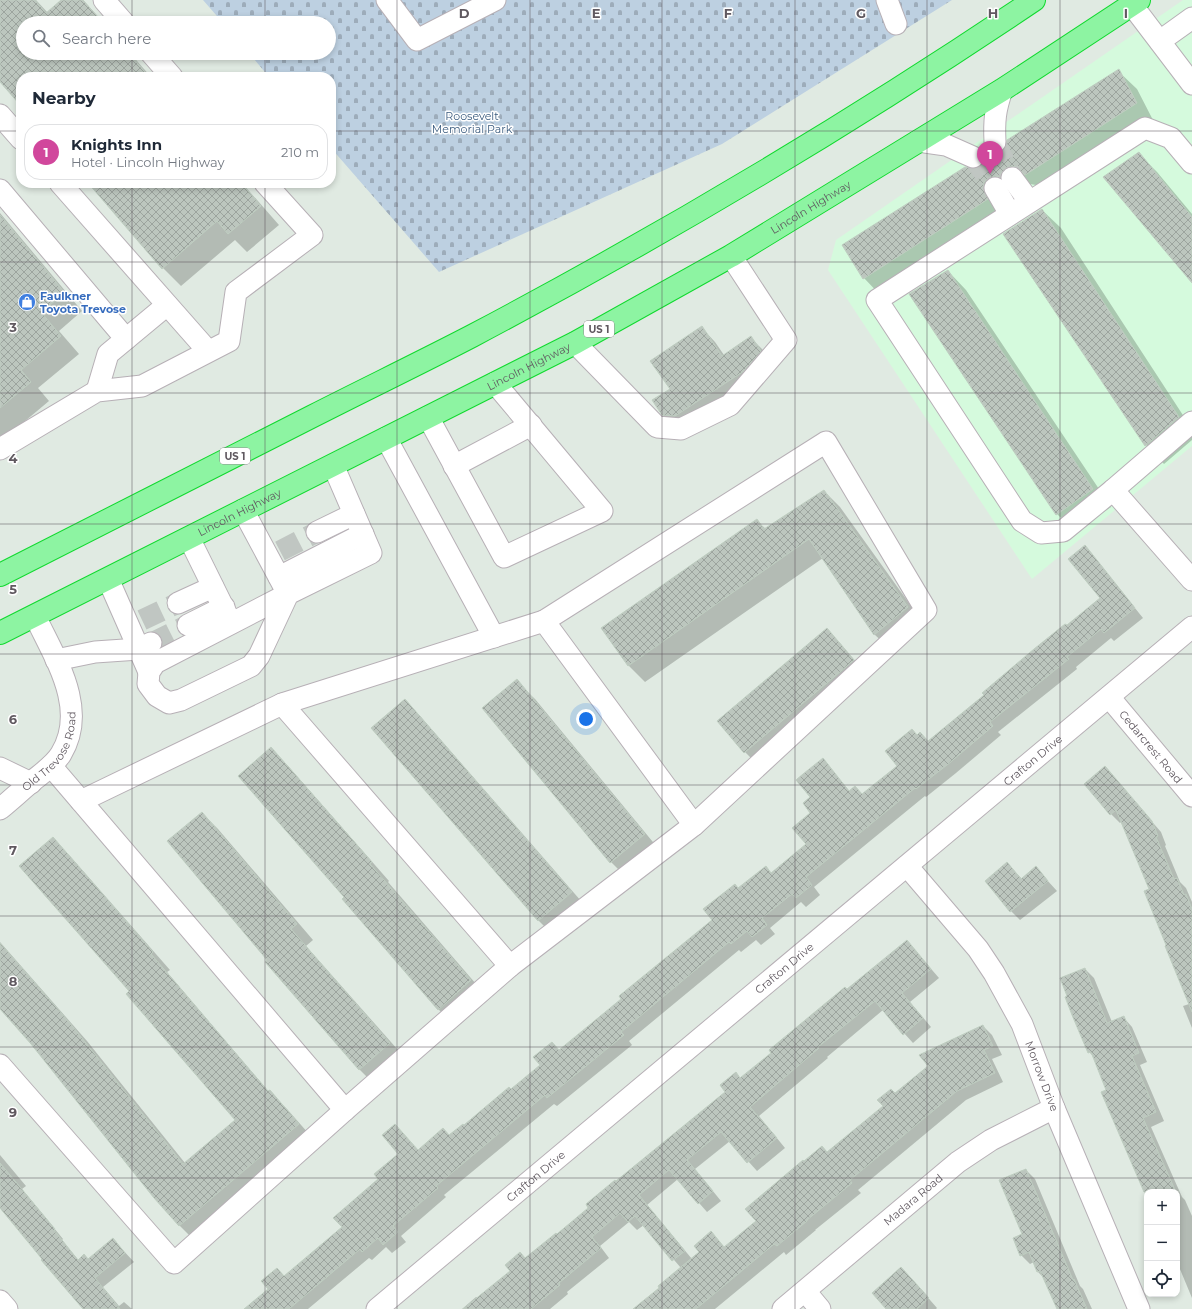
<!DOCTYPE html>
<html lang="en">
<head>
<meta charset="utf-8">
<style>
	:root { --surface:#fff; --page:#f2f2f3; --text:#1f2937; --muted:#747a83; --line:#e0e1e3; --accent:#b45309 }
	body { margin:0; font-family:Montserrat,sans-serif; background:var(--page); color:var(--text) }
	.controls { position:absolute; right:12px; bottom:12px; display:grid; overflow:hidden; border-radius:8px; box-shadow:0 2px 6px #0003 }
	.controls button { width:36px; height:36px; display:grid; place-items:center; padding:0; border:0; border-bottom:1px solid var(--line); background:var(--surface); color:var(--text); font:20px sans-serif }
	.you { position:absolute; left:586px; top:719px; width:14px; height:14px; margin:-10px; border:3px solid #fff; border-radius:50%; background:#1a73e8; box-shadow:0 0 0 6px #1a73e833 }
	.badge { display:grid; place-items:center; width:26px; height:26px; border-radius:50%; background:var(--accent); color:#fff; font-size:13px; font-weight:700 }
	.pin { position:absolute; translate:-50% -33px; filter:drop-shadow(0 1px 2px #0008) }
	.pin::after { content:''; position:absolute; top:21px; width:14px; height:12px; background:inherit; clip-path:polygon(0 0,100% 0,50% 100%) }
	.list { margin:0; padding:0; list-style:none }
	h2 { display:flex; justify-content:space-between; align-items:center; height:52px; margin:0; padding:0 16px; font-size:17px }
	h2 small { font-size:13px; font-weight:400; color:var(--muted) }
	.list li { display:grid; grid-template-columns:26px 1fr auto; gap:12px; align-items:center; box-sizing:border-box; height:56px; margin:0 8px 8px; padding:0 8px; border:1px solid var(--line); border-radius:16px }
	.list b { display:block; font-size:15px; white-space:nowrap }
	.list p { margin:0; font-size:13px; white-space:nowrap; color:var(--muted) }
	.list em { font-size:13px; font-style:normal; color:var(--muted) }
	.icon { flex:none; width:22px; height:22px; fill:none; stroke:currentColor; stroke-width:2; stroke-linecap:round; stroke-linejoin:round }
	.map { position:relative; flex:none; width:1192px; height:1309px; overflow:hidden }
	.search { position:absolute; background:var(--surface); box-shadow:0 2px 6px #0003; left:16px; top:16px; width:320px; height:44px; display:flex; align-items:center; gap:10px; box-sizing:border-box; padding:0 14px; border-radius:22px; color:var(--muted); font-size:15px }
	.panel { position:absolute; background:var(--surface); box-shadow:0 2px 6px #0003; left:16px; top:72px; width:320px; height:116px; border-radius:16px }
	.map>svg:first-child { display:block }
	.commercial { fill:#d5fadd }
	.cemetery { fill:url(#cemetery-stones) }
	.shadow { fill:#0003 }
	.building { fill:url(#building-cross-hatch); stroke:#bfcec1 }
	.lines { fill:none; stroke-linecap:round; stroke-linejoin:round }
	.minor-tunnel { stroke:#c0c6c2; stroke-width:21; stroke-dasharray:21 10; stroke-linecap:butt }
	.minor-casing { stroke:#b7b0b6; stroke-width:23 }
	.highway-casing { stroke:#11d92f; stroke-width:24 }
	.minor { stroke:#fff; stroke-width:21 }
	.highway { stroke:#8df4a2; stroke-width:22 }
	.grid { fill:none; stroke:#605960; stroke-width:1; stroke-opacity:0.55 }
	.labels { text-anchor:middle; stroke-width:3; stroke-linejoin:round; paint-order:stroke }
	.shield { fill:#fff; stroke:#908b90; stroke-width:1 }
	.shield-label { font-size:10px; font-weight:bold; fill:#605960 }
	.park-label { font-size:11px; fill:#3a5b7e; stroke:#fff }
	.street-label { font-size:11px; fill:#605960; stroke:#fff }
	.shop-label { font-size:11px; font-weight:bold; fill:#366cbe; stroke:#fff; text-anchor:start }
	.grid-label { font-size:13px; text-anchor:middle; font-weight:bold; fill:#605960; stroke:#fff; stroke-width:3; stroke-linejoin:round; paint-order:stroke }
</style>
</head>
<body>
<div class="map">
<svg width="1192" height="1309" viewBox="0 0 1192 1309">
	<defs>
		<pattern id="cemetery-stones" width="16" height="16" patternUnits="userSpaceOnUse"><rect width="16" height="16" fill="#bdd0e1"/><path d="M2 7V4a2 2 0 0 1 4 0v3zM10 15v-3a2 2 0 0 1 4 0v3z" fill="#9dacba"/></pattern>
		<pattern id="building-cross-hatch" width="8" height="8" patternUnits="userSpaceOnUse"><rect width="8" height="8" fill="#bcc6be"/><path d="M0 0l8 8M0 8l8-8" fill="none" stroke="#9ca49e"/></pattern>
	</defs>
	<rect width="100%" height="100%" fill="#e0eae2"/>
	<path class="commercial" d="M 1183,0 L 1192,0 L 1192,446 L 1032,579 L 828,270 L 836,240 Z"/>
	<path class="cemetery" d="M 203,0 L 952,0 L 722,144 L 439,272 L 331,148 L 331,77 L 269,77 L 249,53 L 329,53 L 329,23 L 223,23 Z"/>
	<path class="shadow" d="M 0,0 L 36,0 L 48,13 L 63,0 L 83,0 L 104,23 L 23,23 L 23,53 L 130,53 L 151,77 L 21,77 L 21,104 L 0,80 Z
		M 1118,71 L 1137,89 L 1154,122 L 1044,193 L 1036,185 L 1030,184 L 1023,187 L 1014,194 L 1007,196 L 1005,218 L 882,297 L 864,278 L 974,170 L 980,168 L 995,155 L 1002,153 Z
		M 1138,153 L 1157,172 L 1192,214 L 1192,282 Z
		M 89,183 L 242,183 L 279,225 L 247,252 L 235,240 L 181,286 L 163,268 Z
		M 1042,210 L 1061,228 L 1192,429 L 1192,440 L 1164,464 L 1146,445 L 1004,234 Z
		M 0,213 L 82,311 L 59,331 L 79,354 L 38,388 L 49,401 L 0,442 Z
		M 948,271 L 966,290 L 1111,507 L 1075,532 L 1057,514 Z
		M 702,328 L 715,342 L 724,355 L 750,337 L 764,351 L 774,365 L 677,429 L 663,415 Z
		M 824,491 L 840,507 L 924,624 L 891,650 L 874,634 L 823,558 L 645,682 L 628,665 L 757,521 L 766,529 Z
		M 1093,556 L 1143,618 L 1114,641 L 1111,638 L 1076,667 L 1077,669 L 998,732 L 1001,735 L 956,773 L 926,797 L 925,796 L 814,887 L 820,895 L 806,907 L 801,902 L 770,928 L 775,934 L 761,945 L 756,940 L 741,952 L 739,950 L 629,1041 L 632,1045 L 557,1106 L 554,1104 L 444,1195 L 446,1197 L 401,1236 L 406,1242 L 392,1253 L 386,1247 L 372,1260 L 369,1258 L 308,1309 L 251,1309 L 284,1277 L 343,1227 L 399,1154 L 395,1126 L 418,1151 L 450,1136 L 512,1090 L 623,999 L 713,920 L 739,889 L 765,867 L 772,874 L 808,844 L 812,813 L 812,797 L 831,769 L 850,792 L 855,787 L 863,795 L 898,766 L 917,736 L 928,742 L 1101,598 Z
		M 827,630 L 840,643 L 867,675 L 759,766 L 745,752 L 718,721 Z
		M 516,681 L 535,699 L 662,853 L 629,880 L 611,862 Z
		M 405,700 L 421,717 L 588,909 L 555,937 L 539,921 L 373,728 Z
		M 271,749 L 289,767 L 389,881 L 388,882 L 489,999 L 457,1027 L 438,1009 L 345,897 Z
		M 1105,768 L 1161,832 L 1166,845 L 1165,846 L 1180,882 L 1186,888 L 1192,902 L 1192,1028 L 1183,1006 L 1189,1004 L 1151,889 L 1122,821 L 1120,823 L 1111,814 Z
		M 202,813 L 218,829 L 313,940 L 306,946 L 406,1059 L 375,1085 L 359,1069 Z
		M 52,839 L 70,856 L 170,970 L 167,972 L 269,1092 L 287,1109 L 316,1142 L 197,1243 L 179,1225 L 32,1044 L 0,1008 L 0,942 L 87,1041 L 185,1163 L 236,1120 L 131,991 Z
		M 1007,863 L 1022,879 L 1036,868 L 1057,891 L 1020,920 L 1011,911 Z
		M 907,941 L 939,978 L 910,1002 L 931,1027 L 913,1043 L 883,1010 L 827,1057 L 828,1058 L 759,1116 L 785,1148 L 757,1171 L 730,1141 L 695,1169 L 721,1201 L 707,1212 L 678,1179 L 647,1205 L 692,1259 L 701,1252 L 711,1233 L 725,1248 L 757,1222 L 804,1162 L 827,1153 L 884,1106 L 895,1094 L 983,1026 L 992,1035 L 1002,1055 L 992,1059 L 1003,1082 L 966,1100 L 858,1190 L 861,1193 L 815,1230 L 816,1230 L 786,1255 L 784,1252 L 715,1309 L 634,1309 L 660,1288 L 681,1268 L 644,1225 L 637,1230 L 629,1222 L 600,1246 L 609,1258 L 567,1292 L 568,1294 L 550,1309 L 462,1309 L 476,1297 L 478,1298 L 590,1208 L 617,1183 Z
		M 1085,969 L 1094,978 L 1112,1022 L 1124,1018 L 1132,1027 L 1147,1062 L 1140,1065 L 1164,1121 L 1151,1127 L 1182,1197 L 1185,1200 L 1192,1216 L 1192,1298 L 1177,1262 L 1177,1192 L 1147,1192 L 1094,1057 L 1089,1052 L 1068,996 Z
		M 0,1155 L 26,1186 L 22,1189 L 63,1239 L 62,1240 L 79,1261 L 88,1260 L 113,1239 L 121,1248 L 134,1262 L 103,1287 L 119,1306 L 124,1302 L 132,1309 L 84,1309 L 0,1204 Z
		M 1026,1170 L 1035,1179 L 1080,1286 L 1083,1289 L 1092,1309 L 1058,1309 L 1044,1278 L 1038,1272 L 1034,1262 L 1030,1264 L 1021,1255 L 1023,1234 Z
		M 910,1277 L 937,1308 L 936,1309 L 888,1309 Z"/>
	<path class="building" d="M 0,0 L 35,0 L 46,13 L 61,0 L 83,0 L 103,23 L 23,23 L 23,53 L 129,53 L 149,77 L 21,77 L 21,106 L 0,82 Z
		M 1119,69 L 1137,103 L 1025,175 L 1017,167 L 1011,166 L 1005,169 L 1001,173 L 1000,177 L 995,176 L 989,178 L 984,182 L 983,188 L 988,199 L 863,279 L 842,245 L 965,167 L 974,169 L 980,167 L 984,162 L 985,155 L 989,152 L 995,154 L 1002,152 L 1006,147 L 1007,140 Z
		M 1139,152 L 1192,217 L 1192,283 L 1103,177 Z
		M 88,183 L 241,183 L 261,206 L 228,234 L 217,221 L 162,269 Z
		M 1042,209 L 1179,417 L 1145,446 L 1003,234 Z
		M 0,215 L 65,293 L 41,312 L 61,336 L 21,370 L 31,382 L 0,408 Z
		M 948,270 L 1093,489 L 1056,515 L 909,294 Z
		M 702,326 L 722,356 L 751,336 L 761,351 L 744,371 L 675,416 L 662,415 L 652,400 L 670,389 L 650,361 Z
		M 824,490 L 908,607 L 874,635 L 809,539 L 628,666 L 601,628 L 757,519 L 764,529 Z
		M 1085,545 L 1135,608 L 1104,633 L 1101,629 L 1067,657 L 1069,659 L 990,722 L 993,726 L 947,765 L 916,789 L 915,788 L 806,877 L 812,885 L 796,898 L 792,894 L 762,918 L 767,925 L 752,937 L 747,931 L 731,944 L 729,942 L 621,1032 L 624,1035 L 547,1098 L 545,1095 L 436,1186 L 438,1188 L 393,1226 L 398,1232 L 383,1245 L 378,1238 L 362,1252 L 360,1249 L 289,1309 L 244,1309 L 268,1289 L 261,1281 L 277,1268 L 284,1276 L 342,1227 L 333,1218 L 378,1179 L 374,1174 L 398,1154 L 382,1135 L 395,1124 L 418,1150 L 443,1128 L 449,1135 L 463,1124 L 464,1125 L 509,1087 L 511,1089 L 540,1065 L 533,1057 L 552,1042 L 559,1050 L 621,999 L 619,996 L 712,920 L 703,909 L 735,884 L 738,888 L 766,866 L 771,873 L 806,844 L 792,828 L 810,813 L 803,803 L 810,797 L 796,780 L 803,774 L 823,758 L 849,791 L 855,786 L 862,794 L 897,766 L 885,751 L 912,729 L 917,735 L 920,732 L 928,741 L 984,695 L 982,693 L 1034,649 L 1065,624 L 1067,625 L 1100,598 L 1068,559 Z
		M 827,628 L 854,660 L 744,753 L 717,721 Z
		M 517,679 L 645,834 L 610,863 L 482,708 Z
		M 405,699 L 572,892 L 538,921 L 371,728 Z
		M 271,747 L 372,862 L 370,864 L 471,980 L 438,1010 L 342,899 L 344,897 L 238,776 Z
		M 1105,766 L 1152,821 L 1158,836 L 1156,837 L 1174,879 L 1177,878 L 1184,895 L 1186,894 L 1192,909 L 1192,1012 L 1165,946 L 1166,945 L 1144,891 L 1149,889 L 1116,810 L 1110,815 L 1084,784 Z
		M 202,812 L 297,924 L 291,929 L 390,1043 L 359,1070 L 265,962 L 267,960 L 167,841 Z
		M 53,837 L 153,952 L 151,954 L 268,1091 L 270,1090 L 299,1124 L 179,1226 L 154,1198 L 31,1044 L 0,1009 L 0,943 L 69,1022 L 183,1164 L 235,1120 L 126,994 L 129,991 L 19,866 Z
		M 1007,862 L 1021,879 L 1036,866 L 1048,881 L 1010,912 L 985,881 Z
		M 907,940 L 931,969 L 902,993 L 923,1018 L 903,1035 L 875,1001 L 818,1047 L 819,1048 L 750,1107 L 777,1138 L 747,1163 L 721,1132 L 687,1160 L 713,1191 L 698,1204 L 669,1170 L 639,1195 L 685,1251 L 672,1261 L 635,1216 L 628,1222 L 620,1213 L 592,1237 L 601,1248 L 559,1283 L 560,1285 L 531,1309 L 463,1309 L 510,1271 L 505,1265 L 520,1252 L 525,1258 L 556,1233 L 557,1234 L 588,1208 L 586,1204 L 615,1180 L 616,1181 L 725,1092 L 720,1085 L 736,1072 L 740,1078 L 771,1053 L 769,1050 L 845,987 L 847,989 Z
		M 1085,968 L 1107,1023 L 1124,1016 L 1139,1053 L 1132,1056 L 1156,1112 L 1143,1118 L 1176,1192 L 1144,1192 L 1101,1092 L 1106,1090 L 1091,1052 L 1088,1053 L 1072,1015 L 1065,997 L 1067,996 L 1060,978 Z
		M 983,1025 L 993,1046 L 984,1050 L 995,1073 L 957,1091 L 850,1180 L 852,1183 L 807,1220 L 807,1221 L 777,1246 L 774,1244 L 696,1309 L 633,1309 L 659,1288 L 658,1286 L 699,1252 L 694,1246 L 711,1231 L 724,1247 L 756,1221 L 745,1209 L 803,1160 L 804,1161 L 822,1146 L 827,1152 L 883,1106 L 877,1100 L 891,1089 L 895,1093 L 928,1066 L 919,1055 Z
		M 0,1163 L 55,1229 L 54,1230 L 78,1260 L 84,1254 L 88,1259 L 113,1238 L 125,1253 L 95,1278 L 120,1309 L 83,1309 L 41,1260 L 42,1259 L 0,1208 Z
		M 1026,1169 L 1073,1280 L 1074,1279 L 1087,1309 L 1057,1309 L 1040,1271 L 1037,1272 L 1029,1252 L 1020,1256 L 1013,1238 L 1022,1234 L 999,1180 Z
		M 901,1267 L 929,1298 L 917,1309 L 886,1309 L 872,1293 Z"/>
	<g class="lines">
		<path class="minor-tunnel" d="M 995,142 L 1012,178
			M 973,157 L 995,188
			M 280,551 L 317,532
			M 142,620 L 178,603
			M 152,643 L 188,625"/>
		<defs>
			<g id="minor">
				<path d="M 104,0 L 124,23"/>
				<path d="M 387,0 L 417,40 L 495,0"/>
				<path d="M 887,0 L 896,24"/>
				<path d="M 1132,5 L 1192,84"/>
				<path d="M 1160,41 L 1192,18"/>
				<path d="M 151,53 L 172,77"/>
				<path d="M 0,115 L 21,139"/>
				<path d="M 918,141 L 946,145 L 973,157"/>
				<path d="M 995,142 C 994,121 995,110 1002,90"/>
				<path d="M 1192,163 L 1171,138 L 1145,128 L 877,300 L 1022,521 L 1041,533 L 1063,531 L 1113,490 L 1192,422"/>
				<path d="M 1012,178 L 1029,201"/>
				<path d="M 60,183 L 208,351"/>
				<path d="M 995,188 L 1010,214"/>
				<path d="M 0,190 L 126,339"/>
				<path d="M 575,343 L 657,427 L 681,429 L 730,405 L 786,340 L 731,256"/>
				<path d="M 97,391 L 108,354 L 167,305"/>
				<path d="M 428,417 L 504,557 L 602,511 L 495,383"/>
				<path d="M 386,438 L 494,637"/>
				<path d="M 0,449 L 97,391 L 142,386 L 229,341 L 236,292 L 312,235 L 265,183"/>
				<path d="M 454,466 L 531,425"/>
				<path d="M 1113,490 L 1192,580"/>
				<path d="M 243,510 L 288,594"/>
				<path d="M 317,532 L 354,514"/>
				<path d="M 189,538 L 231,623"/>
				<path d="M 279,577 L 363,534"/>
				<path d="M 108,579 L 149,672"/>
				<path d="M 288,594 L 259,656 L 251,666 L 181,700 L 169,703 L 157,696 L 148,684 L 149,672 L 155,663 L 288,594 L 371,553 L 333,465"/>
				<path d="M 178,603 L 213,587"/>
				<path d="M 188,625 L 224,607"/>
				<path d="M 56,660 L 95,652 L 139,649 L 151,643"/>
				<path id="s1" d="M 1109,697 L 1192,796"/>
				<path d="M 282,704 L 510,966"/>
				<path d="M 51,766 L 345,1110"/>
				<path d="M 0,768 L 31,783"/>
				<path d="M 81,801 L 282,704 L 544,621 L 694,825"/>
				<path id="s2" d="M 0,809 C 12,799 23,789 35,779 C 44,772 55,764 61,754 C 89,708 54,657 35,616"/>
				<path id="s3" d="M 907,866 L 978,949 L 994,973 L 1022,1024 L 1054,1108 L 1139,1309"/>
				<path d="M 0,1065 L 174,1263 L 345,1110 L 510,966 L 694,825 L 926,610 L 826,442 L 544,621"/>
				<path d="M 805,1291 L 820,1309"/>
				<path d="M 0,1301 L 7,1309"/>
				<path id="s4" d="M 377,1309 L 1192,627"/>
				<path id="s5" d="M 783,1309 L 958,1162 L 991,1140 L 1054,1108"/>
			</g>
			<g id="highway">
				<path d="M 0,575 C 104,522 209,469 313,416 C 366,389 420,363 472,336 C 665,234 853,122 1034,0"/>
				<path id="s6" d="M 0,633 L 575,343 L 731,256 L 1002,90 L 1139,0"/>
			</g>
		</defs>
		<use href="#minor" class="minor-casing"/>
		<use href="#highway" class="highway-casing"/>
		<use href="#minor" class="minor"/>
		<use href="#highway" class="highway"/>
	</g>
	<path class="grid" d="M 132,0 L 132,23M 265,0 L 265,23M 397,0 L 397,1309M 530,0 L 530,1309M 662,0 L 662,1309M 795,0 L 795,1309M 927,0 L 927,1309M 1060,0 L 1060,1309M 132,53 L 132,77M 265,53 L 265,77M 0,131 L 21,131M 331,131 L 1192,131M 132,183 L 132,1309M 265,183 L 265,1309M 0,262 L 1192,262M 0,393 L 1192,393M 0,524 L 1192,524M 0,654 L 1192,654M 0,785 L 1192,785M 0,916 L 1192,916M 0,1047 L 1192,1047M 0,1178 L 1192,1178"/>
	<defs>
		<symbol id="shop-disc" viewBox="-11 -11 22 22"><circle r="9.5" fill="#3f7fe0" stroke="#fff"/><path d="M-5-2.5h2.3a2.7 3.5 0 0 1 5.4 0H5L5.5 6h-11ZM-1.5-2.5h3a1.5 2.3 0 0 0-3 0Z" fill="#fff"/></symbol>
	</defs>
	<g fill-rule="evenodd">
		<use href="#shop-disc" x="17" y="292" width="20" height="20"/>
	</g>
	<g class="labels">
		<g class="shield">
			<rect x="584" y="321" width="30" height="16" rx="3"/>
			<rect x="220" y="448" width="30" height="16" rx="3"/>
		</g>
		<g class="shield-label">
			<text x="599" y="333">US 1</text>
			<text x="235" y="460">US 1</text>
		</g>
		<g class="park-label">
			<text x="472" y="120">Roosevelt<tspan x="472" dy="13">Memorial Park</tspan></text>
		</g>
		<g class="street-label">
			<text dy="4" stroke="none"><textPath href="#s6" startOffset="916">Lincoln Highway</textPath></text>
			<text dy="4" stroke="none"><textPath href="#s6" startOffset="592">Lincoln Highway</textPath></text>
			<text dy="4" stroke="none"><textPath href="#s6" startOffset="268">Lincoln Highway</textPath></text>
			<text dy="4" stroke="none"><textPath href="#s1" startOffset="65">Cedarcrest Road</textPath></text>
			<text dy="4" stroke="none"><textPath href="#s2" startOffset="79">Old Trevose Road</textPath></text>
			<text dy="4" stroke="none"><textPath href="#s4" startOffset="855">Crafton Drive</textPath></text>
			<text dy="4" stroke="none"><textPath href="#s4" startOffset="531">Crafton Drive</textPath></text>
			<text dy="4" stroke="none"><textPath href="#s3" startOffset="252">Morrow Drive</textPath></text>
			<text dy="4" stroke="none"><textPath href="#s4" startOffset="207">Crafton Drive</textPath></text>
			<text dy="4" stroke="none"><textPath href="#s5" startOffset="170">Madara Road</textPath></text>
		</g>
		<g class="shop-label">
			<text x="40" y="300">Faulkner<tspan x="40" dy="13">Toyota Trevose</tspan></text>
		</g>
	</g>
	<g class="grid-label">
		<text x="464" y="18">D</text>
		<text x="596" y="18">E</text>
		<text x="728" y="18">F</text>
		<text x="861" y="18">G</text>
		<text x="993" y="18">H</text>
		<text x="1126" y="18">I</text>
		<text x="13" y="332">3</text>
		<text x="13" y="463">4</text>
		<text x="13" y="594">5</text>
		<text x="13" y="724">6</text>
		<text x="13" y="855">7</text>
		<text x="13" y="986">8</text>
		<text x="13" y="1117">9</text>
	</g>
</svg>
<div class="controls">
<button>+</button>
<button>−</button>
<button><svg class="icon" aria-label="locate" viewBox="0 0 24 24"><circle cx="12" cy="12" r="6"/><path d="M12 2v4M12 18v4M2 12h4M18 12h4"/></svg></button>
</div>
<div class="you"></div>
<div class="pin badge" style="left:990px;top:174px;background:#d1479c">1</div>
<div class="search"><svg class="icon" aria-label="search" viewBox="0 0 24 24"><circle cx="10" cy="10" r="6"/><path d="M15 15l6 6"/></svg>Search here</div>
<section class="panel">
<h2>Nearby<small></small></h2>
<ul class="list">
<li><span class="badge" style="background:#d1479c">1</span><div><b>Knights Inn</b><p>Hotel · Lincoln Highway</p></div><em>210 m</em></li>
</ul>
</section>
</div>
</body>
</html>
